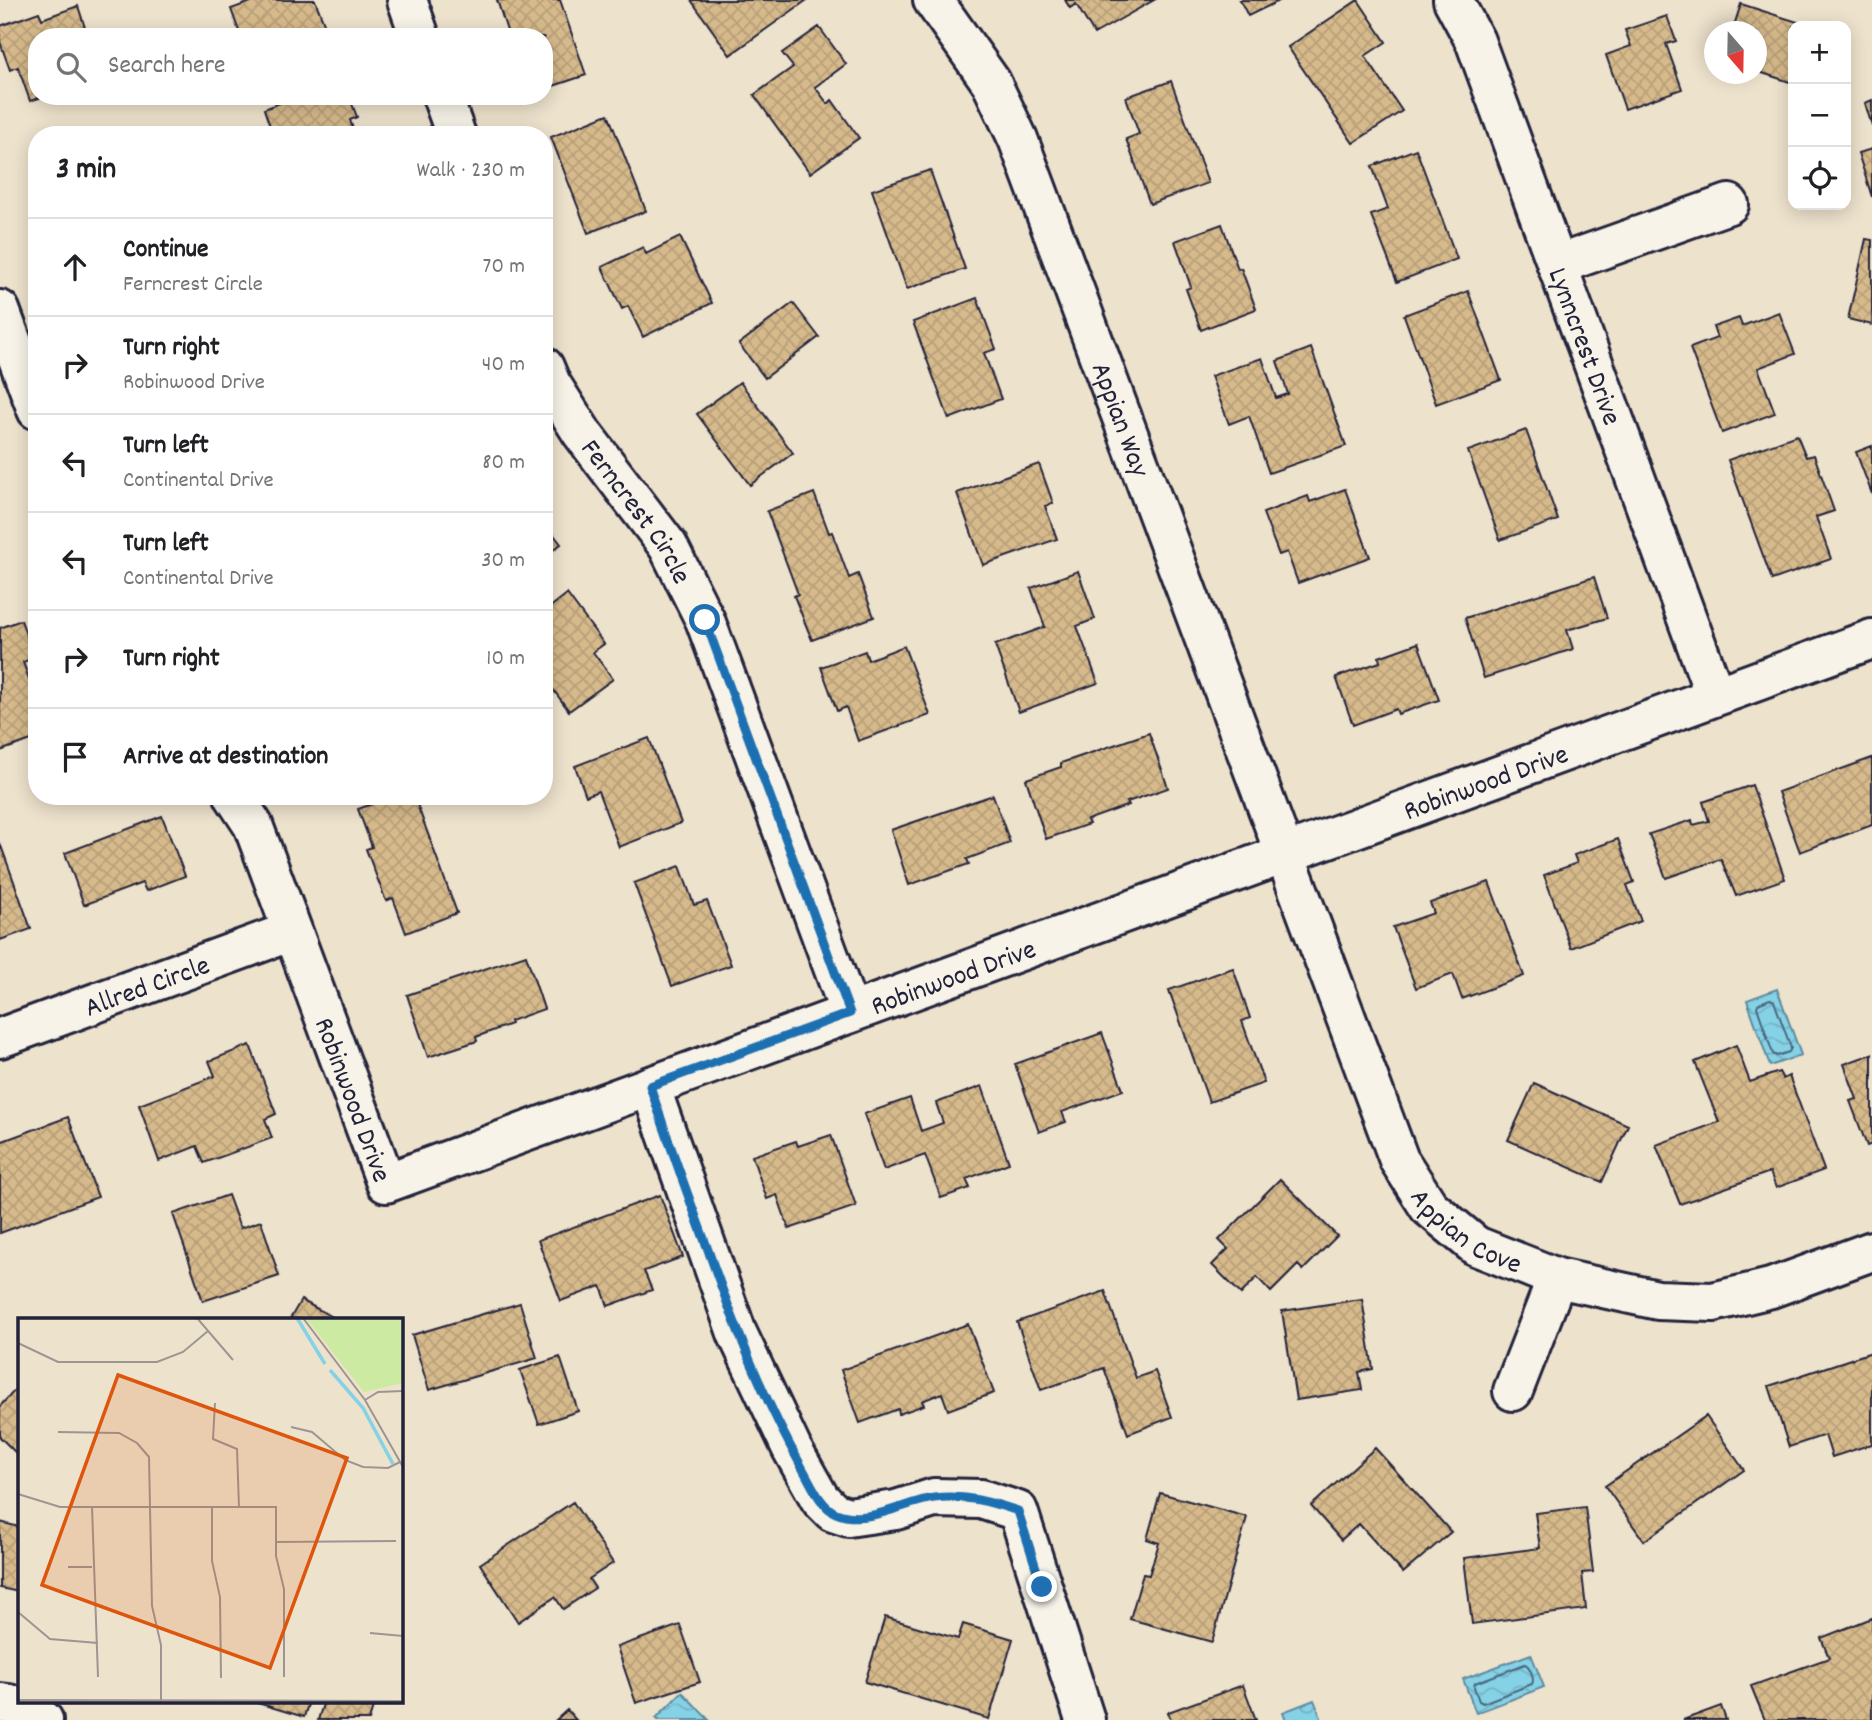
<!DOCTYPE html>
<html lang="en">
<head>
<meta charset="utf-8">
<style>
	:root { --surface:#fff; --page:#f6f6f6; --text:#202124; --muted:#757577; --line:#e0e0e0 }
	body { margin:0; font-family:Dekko,sans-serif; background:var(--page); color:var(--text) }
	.controls { position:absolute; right:21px; top:21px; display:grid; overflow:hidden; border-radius:14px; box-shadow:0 4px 18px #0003 }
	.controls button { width:63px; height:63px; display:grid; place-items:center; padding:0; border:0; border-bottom:2px solid var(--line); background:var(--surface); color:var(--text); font:35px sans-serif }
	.compass { position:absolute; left:1704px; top:21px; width:63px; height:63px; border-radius:50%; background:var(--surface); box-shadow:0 4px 18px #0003; rotate:160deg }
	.stop { position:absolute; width:21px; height:21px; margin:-16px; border:5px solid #1f6fb2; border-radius:50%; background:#fff }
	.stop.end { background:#1f6fb2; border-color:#fff; box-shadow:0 2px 7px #0008 }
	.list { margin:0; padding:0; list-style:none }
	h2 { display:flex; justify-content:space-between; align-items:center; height:91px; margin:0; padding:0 28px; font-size:30px }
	h2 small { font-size:23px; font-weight:400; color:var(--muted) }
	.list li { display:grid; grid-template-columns:46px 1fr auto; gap:21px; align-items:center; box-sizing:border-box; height:98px; padding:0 28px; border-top:2px solid var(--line) }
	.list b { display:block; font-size:26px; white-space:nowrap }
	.list p { margin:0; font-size:23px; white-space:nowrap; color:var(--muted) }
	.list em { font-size:23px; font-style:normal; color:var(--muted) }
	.icon { flex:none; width:38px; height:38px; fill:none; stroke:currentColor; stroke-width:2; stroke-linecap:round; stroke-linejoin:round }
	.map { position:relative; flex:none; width:1872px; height:1720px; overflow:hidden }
	.search { position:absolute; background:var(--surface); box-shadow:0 4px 18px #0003; left:28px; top:28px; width:525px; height:77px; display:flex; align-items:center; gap:18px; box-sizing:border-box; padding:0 24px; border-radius:28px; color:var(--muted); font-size:26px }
	.panel { position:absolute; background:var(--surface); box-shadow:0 4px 18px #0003; left:28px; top:126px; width:525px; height:679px; border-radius:28px }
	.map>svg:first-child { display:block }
	.water { fill:url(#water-waves); stroke:#5d8ba1; stroke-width:2 }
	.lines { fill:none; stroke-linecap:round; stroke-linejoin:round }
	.shore { stroke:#4a687f; stroke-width:2 }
	.building { fill:url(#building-cross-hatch); stroke:#22223b; stroke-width:2 }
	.minor-casing { stroke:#22223b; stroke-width:44 }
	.minor { stroke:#f7f3e8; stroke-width:38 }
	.route { stroke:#1f6fb2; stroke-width:9 }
	.labels { text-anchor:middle; stroke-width:6; stroke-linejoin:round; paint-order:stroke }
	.street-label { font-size:28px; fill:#22223b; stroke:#f7f3e8 }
	.inset-river { fill:none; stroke:#85d1e5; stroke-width:3.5 }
	.inset-road { fill:none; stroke:#9c9592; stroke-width:2 }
	.view { fill:#de560e; fill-opacity:0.15; stroke:#de560e; stroke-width:3.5 }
	.inset-edge { fill:none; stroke:#22223b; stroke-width:3.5 }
</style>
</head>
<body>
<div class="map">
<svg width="1872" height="1720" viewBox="0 0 1872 1720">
	<defs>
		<pattern id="water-waves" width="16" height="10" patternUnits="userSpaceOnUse" patternTransform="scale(1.75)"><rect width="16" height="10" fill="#85d1e5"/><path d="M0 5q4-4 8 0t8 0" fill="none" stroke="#73b3c5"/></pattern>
		<pattern id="building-cross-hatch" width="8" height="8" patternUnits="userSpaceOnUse" patternTransform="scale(1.75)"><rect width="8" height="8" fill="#d7ba8b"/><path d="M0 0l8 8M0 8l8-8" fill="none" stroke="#b8a079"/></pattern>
	</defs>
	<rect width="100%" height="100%" fill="#ede2cc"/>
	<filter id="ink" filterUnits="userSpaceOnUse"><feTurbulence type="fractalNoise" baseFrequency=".0143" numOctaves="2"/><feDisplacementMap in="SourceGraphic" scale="14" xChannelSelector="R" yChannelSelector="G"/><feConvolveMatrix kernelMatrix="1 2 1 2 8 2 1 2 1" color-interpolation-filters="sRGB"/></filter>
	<g filter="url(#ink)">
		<path class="water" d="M 1777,989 L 1801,1055 L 1770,1066 L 1747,1000 Z
			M 1531,1654 L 1544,1687 L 1476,1713 L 1463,1679 Z
			M 682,1692 L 709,1720 L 658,1720 L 656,1718 Z
			M 1314,1700 L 1322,1720 L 1286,1720 L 1283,1712 Z"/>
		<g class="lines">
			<path class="shore" d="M 1770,999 L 1774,1001 L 1791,1048 L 1789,1052 L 1777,1056 L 1773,1054 L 1757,1007 L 1758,1004 Z
				M 1525,1664 C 1530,1666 1535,1679 1532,1684 L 1483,1703 L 1479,1701 L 1474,1687 L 1475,1683 Z"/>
		</g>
		<path class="building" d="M 250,0 L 315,0 L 325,26 L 296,37 L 241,37 L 231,9 L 251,2 Z
			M 497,0 L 560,0 L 586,75 L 544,89 L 544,37 L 509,37 Z
			M 691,0 L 807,0 L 730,55 Z
			M 1065,0 L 1154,0 L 1094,34 L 1076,4 L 1070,8 Z
			M 1240,0 L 1281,0 L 1248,16 Z
			M 1358,0 L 1386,42 L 1365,56 L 1402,111 L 1353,143 L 1288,47 Z
			M 1741,4 L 1810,26 L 1793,26 L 1793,83 L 1756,71 L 1756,32 L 1732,32 Z
			M 78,6 L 88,37 L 37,37 L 37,96 L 45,96 L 30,101 L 18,67 L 10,70 L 0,42 L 0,26 L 39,12 L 42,19 Z
			M 1667,16 L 1676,41 L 1666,44 L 1682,89 L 1625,109 L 1606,55 L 1631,46 L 1625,30 Z
			M 819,27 L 846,64 L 815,87 L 828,104 L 832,100 L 859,138 L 810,173 L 754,95 L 793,67 L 782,53 Z
			M 1171,81 L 1208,183 L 1150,204 L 1126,139 L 1139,134 L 1126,97 Z
			M 349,96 L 357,117 L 350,120 L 355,135 L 273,135 L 264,109 L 298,96 Z
			M 1872,100 L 1872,126 L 1865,103 Z
			M 608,114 L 646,211 L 588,233 L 551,137 Z
			M 1416,149 L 1457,259 L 1397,282 L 1371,215 L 1388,209 L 1372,166 Z
			M 1872,149 L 1872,197 L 1858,153 Z
			M 930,170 L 965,269 L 907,289 L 872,190 Z
			M 1222,224 L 1238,269 L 1241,268 L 1256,309 L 1201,330 L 1186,289 L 1191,287 L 1175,241 Z
			M 680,237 L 712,303 L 643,337 L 628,306 L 622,309 L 602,267 L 643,247 L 646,254 Z
			M 1866,239 L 1872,240 L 1872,325 L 1848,319 Z
			M 1468,291 L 1501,380 L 1436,404 L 1404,315 Z
			M 977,298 L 996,349 L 984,353 L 1001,399 L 949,419 L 913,322 Z
			M 793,303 L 819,337 L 765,378 L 739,344 Z
			M 1779,312 L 1795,354 L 1758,368 L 1775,413 L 1722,433 L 1690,348 L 1717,338 L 1713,327 L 1739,318 L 1742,326 Z
			M 1311,348 L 1346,446 L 1269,473 L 1249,416 L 1229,424 L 1211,376 L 1262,358 L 1276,398 L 1288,394 L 1277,361 Z
			M 740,382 L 793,453 L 750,485 L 697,414 Z
			M 1526,430 L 1558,520 L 1500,540 L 1468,451 Z
			M 1797,435 L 1806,457 L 1814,455 L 1834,511 L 1816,517 L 1831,559 L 1772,580 L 1728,460 Z
			M 1872,446 L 1872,494 L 1856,452 Z
			M 1039,464 L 1053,503 L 1045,506 L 1057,539 L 983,565 L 957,493 Z
			M 1345,489 L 1370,557 L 1298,583 L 1287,552 L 1279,555 L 1263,513 L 1308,496 L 1310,502 Z
			M 814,493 L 829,533 L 832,532 L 849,578 L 858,574 L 874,617 L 812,640 L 794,596 L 798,594 L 767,511 Z
			M 544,522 L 561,544 L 544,557 Z
			M 1078,571 L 1095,619 L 1077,626 L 1098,683 L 1019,712 L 995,645 L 1045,627 L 1031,588 Z
			M 1594,577 L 1607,618 L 1567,630 L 1573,649 L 1484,678 L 1465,618 Z
			M 567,594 L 604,644 L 593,652 L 613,679 L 569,711 L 544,677 L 544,612 Z
			M 21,620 L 34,658 L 23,662 L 37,701 L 37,738 L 0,751 L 0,628 Z
			M 1418,643 L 1439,700 L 1398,714 L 1396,709 L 1353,725 L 1336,677 L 1380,662 L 1379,657 Z
			M 904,646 L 930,715 L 858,741 L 846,707 L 837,711 L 821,667 L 865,651 L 868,660 Z
			M 1149,733 L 1168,788 L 1127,802 L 1129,805 L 1087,820 L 1089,824 L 1046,839 L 1026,779 L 1061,767 L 1061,763 Z
			M 649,738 L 681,823 L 619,847 L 598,791 L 586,796 L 575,766 Z
			M 1872,758 L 1872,825 L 1800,852 L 1778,792 Z
			M 1752,785 L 1785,879 L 1736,896 L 1721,859 L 1666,878 L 1649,834 L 1692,820 L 1693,825 L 1709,821 L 1703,802 Z
			M 993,795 L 1010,843 L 967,859 L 969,864 L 909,885 L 891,830 Z
			M 394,796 L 414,796 L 457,913 L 406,933 L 393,898 L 386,901 L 366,849 L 372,847 L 358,809 Z
			M 162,816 L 185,876 L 146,891 L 142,883 L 84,905 L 65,853 Z
			M 1618,839 L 1634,882 L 1627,885 L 1641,921 L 1571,948 L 1544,875 L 1577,863 L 1574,855 Z
			M 0,843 L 31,929 L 0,940 Z
			M 680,866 L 694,905 L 707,901 L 731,965 L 672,986 L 634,883 Z
			M 1489,882 L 1524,976 L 1462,999 L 1453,974 L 1416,988 L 1393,927 L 1434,913 L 1430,903 Z
			M 526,955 L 544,1009 L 510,1021 L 511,1024 L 476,1037 L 477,1041 L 428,1057 L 407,995 Z
			M 1233,968 L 1250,1018 L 1242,1021 L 1264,1083 L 1209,1102 L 1169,990 Z
			M 1102,1033 L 1123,1090 L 1062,1112 L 1066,1122 L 1039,1132 L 1015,1064 Z
			M 250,1045 L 276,1114 L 265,1119 L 272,1138 L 204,1163 L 197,1146 L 159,1161 L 139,1105 L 215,1076 L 209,1061 Z
			M 1736,1045 L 1750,1082 L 1779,1072 L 1783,1079 L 1789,1076 L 1824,1170 L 1776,1188 L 1770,1172 L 1680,1204 L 1656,1145 L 1719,1122 L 1695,1062 Z
			M 1872,1054 L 1872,1144 L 1867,1146 L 1850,1101 L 1857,1099 L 1844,1064 Z
			M 1534,1083 L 1628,1125 L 1602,1182 L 1508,1140 Z
			M 982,1086 L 1009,1163 L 966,1179 L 970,1188 L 941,1198 L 925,1155 L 884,1170 L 864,1114 L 910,1098 L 921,1131 L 943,1123 L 936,1103 Z
			M 68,1117 L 98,1197 L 0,1233 L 0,1142 Z
			M 831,1135 L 856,1206 L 789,1229 L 777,1195 L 767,1199 L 752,1156 L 796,1141 L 798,1146 Z
			M 1280,1179 L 1337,1236 L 1303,1270 L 1298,1265 L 1271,1292 L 1257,1277 L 1241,1294 L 1212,1265 L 1228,1249 L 1219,1240 Z
			M 228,1195 L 240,1228 L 261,1221 L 279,1276 L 203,1301 L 173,1214 Z
			M 660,1195 L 683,1257 L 644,1271 L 652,1290 L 608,1306 L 601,1286 L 561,1301 L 538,1240 Z
			M 1105,1291 L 1136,1378 L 1155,1371 L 1172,1417 L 1128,1434 L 1104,1368 L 1041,1390 L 1017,1322 Z
			M 1362,1299 L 1373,1369 L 1359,1372 L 1362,1390 L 1296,1400 L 1282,1311 Z
			M 301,1300 L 336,1319 L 290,1319 Z
			M 520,1303 L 537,1358 L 429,1390 L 412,1335 Z
			M 968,1324 L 994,1393 L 948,1410 L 942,1393 L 922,1401 L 924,1405 L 899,1414 L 898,1409 L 860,1423 L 841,1370 Z
			M 1872,1352 L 1872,1444 L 1832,1457 L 1825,1435 L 1789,1447 L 1769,1386 Z
			M 560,1357 L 578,1411 L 539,1424 L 520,1370 Z
			M 19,1386 L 19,1456 L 0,1437 L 0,1406 Z
			M 1706,1416 L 1744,1470 L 1644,1541 L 1605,1486 Z
			M 1375,1448 L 1451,1532 L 1403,1573 L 1359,1524 L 1341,1540 L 1311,1506 Z
			M 1160,1493 L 1247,1517 L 1212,1642 L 1130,1619 L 1143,1574 L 1149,1575 L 1159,1543 L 1147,1539 Z
			M 573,1502 L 613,1563 L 589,1579 L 595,1588 L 563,1609 L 555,1597 L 518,1622 L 480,1564 Z
			M 1585,1507 L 1593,1572 L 1582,1573 L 1586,1609 L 1472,1624 L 1464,1558 L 1540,1548 L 1535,1513 Z
			M 0,1522 L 19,1527 L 19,1592 L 0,1588 Z
			M 885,1617 L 958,1639 L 963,1624 L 1013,1639 L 989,1719 L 865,1682 Z
			M 1872,1618 L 1872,1720 L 1765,1720 L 1751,1686 L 1829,1658 L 1821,1638 Z
			M 680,1625 L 700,1682 L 636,1703 L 617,1647 Z
			M 1243,1685 L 1256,1720 L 1171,1720 L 1168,1712 Z
			M 251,1701 L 309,1701 L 304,1717 Z
			M 324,1701 L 375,1701 L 369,1720 L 318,1720 Z
			M 1721,1706 L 1726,1720 L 1683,1720 Z
			M 567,1710 L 576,1720 L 556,1720 Z"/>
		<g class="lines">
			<defs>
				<g id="minor">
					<path d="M 407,0 L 420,37"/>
					<path id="s1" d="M 933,0 L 991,82 L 1018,139 L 1399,1160 L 1429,1207 L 1476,1246 L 1557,1278 L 1658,1300 L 1713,1302 L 1771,1288 L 1872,1251"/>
					<path id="s2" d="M 1453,0 L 1475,41 L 1715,695"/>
					<path d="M 442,96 L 456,135"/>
					<path d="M 1557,265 L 1729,204"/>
					<path d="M 0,310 L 37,410"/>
					<path id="s3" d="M 544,367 L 551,384 L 582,433 L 668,546 L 705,620 L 850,1013"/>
					<path id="s4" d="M 234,796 L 253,825 L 386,1183 L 1872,639"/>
					<path id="s5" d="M 0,1038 L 292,931"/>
					<path d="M 650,1086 L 737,1333 L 792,1449 L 820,1499 L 833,1512 L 848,1517 L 896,1510 L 934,1498 L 981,1499 L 1018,1511 L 1085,1720"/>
					<path d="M 1513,1391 L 1557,1278"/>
					<path d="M 0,1703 L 9,1704 L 43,1720"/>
				</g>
			</defs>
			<use href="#minor" class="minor-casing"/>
			<use href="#minor" class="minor"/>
		</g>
	</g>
	<g class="lines" filter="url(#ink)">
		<path class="route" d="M 705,620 L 850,1013 L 650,1086 C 668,1140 687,1193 707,1247 C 734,1324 764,1401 804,1471 C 812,1485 821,1507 836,1513 C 866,1526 905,1502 934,1498 C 963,1494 991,1502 1018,1511 L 1042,1587"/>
	</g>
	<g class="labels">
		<g class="street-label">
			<text dy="10" stroke="none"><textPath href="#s2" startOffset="371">Lynncrest Drive</textPath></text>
			<text dy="10" stroke="none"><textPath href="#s1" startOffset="462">Appian Way</textPath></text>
			<text dy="10" stroke="none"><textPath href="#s3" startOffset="172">Ferncrest Circle</textPath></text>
			<text dy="10" stroke="none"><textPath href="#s4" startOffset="1587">Robinwood Drive</textPath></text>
			<text dy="10" stroke="none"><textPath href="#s4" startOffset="1020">Robinwood Drive</textPath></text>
			<text dy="10" stroke="none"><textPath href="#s5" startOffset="156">Allred Circle</textPath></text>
			<text dy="10" stroke="none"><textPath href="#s4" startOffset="327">Robinwood Drive</textPath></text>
			<text dy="10" stroke="none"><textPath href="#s1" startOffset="1354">Appian Cove</textPath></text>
		</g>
	</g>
	<g transform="translate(18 1318)">
		<rect width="385" height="385" fill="#ede2cc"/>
		<path d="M 288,0 L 385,0 L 385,65 L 346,74 Z" fill="#cceaa2"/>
		<path class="inset-river" d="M 279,0 L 307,46M 312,52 L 345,90 L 375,146"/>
		<path class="inset-road" d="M 179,0 L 215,42M 285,0 L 347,82 L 385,149M 0,25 L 40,44 L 139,44 L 165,34 L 190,13M 347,82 L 360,74 L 385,73M 197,85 L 195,121 L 219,131 L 221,189M 273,109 L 294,114 L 327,142 L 345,149 L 370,150 L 382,144M 40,114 L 101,115 L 119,125 L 131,139 L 134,288 L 143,327 L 143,385M 0,176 L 42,189 L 258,189 L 258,238 L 266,271 L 266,359M 74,189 L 80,359M 194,189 L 194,243 L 202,279 L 203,360M 258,224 L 378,223M 50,249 L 74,249M 0,294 L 32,321 L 80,325M 352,315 L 385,318M 0,382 L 385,383"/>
		<path class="view" d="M 100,57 L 329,140 L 252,350 L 24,267 Z"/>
		<rect width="385" height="385" class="inset-edge"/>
	</g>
</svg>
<div class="controls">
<button>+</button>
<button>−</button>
<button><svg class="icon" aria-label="locate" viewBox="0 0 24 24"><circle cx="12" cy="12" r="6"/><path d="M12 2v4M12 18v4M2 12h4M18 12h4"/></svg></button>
</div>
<svg class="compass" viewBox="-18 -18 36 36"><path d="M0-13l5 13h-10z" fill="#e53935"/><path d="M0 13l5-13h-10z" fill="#757577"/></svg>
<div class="stop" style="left:705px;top:620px"></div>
<div class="stop end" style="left:1042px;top:1587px"></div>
<div class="search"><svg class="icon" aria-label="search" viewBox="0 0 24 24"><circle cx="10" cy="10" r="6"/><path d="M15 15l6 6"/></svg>Search here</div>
<section class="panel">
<h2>3 min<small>Walk · 230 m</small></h2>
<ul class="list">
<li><svg class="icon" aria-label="ahead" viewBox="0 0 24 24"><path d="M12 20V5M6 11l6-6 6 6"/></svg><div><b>Continue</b><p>Ferncrest Circle</p></div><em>70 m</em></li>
<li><svg class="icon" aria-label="right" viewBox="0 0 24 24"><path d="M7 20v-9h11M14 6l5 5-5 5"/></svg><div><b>Turn right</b><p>Robinwood Drive</p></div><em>40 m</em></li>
<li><svg class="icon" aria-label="left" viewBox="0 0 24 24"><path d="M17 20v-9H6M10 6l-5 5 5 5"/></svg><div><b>Turn left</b><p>Continental Drive</p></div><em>80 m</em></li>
<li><svg class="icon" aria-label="left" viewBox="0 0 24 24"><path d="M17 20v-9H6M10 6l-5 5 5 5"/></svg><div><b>Turn left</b><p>Continental Drive</p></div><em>30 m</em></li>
<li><svg class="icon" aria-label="right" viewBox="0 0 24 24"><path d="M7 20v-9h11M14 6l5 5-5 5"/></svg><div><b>Turn right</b></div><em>10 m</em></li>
<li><svg class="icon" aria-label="arrive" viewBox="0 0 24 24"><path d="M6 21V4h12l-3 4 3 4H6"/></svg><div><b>Arrive at destination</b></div></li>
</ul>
</section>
</div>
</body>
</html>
